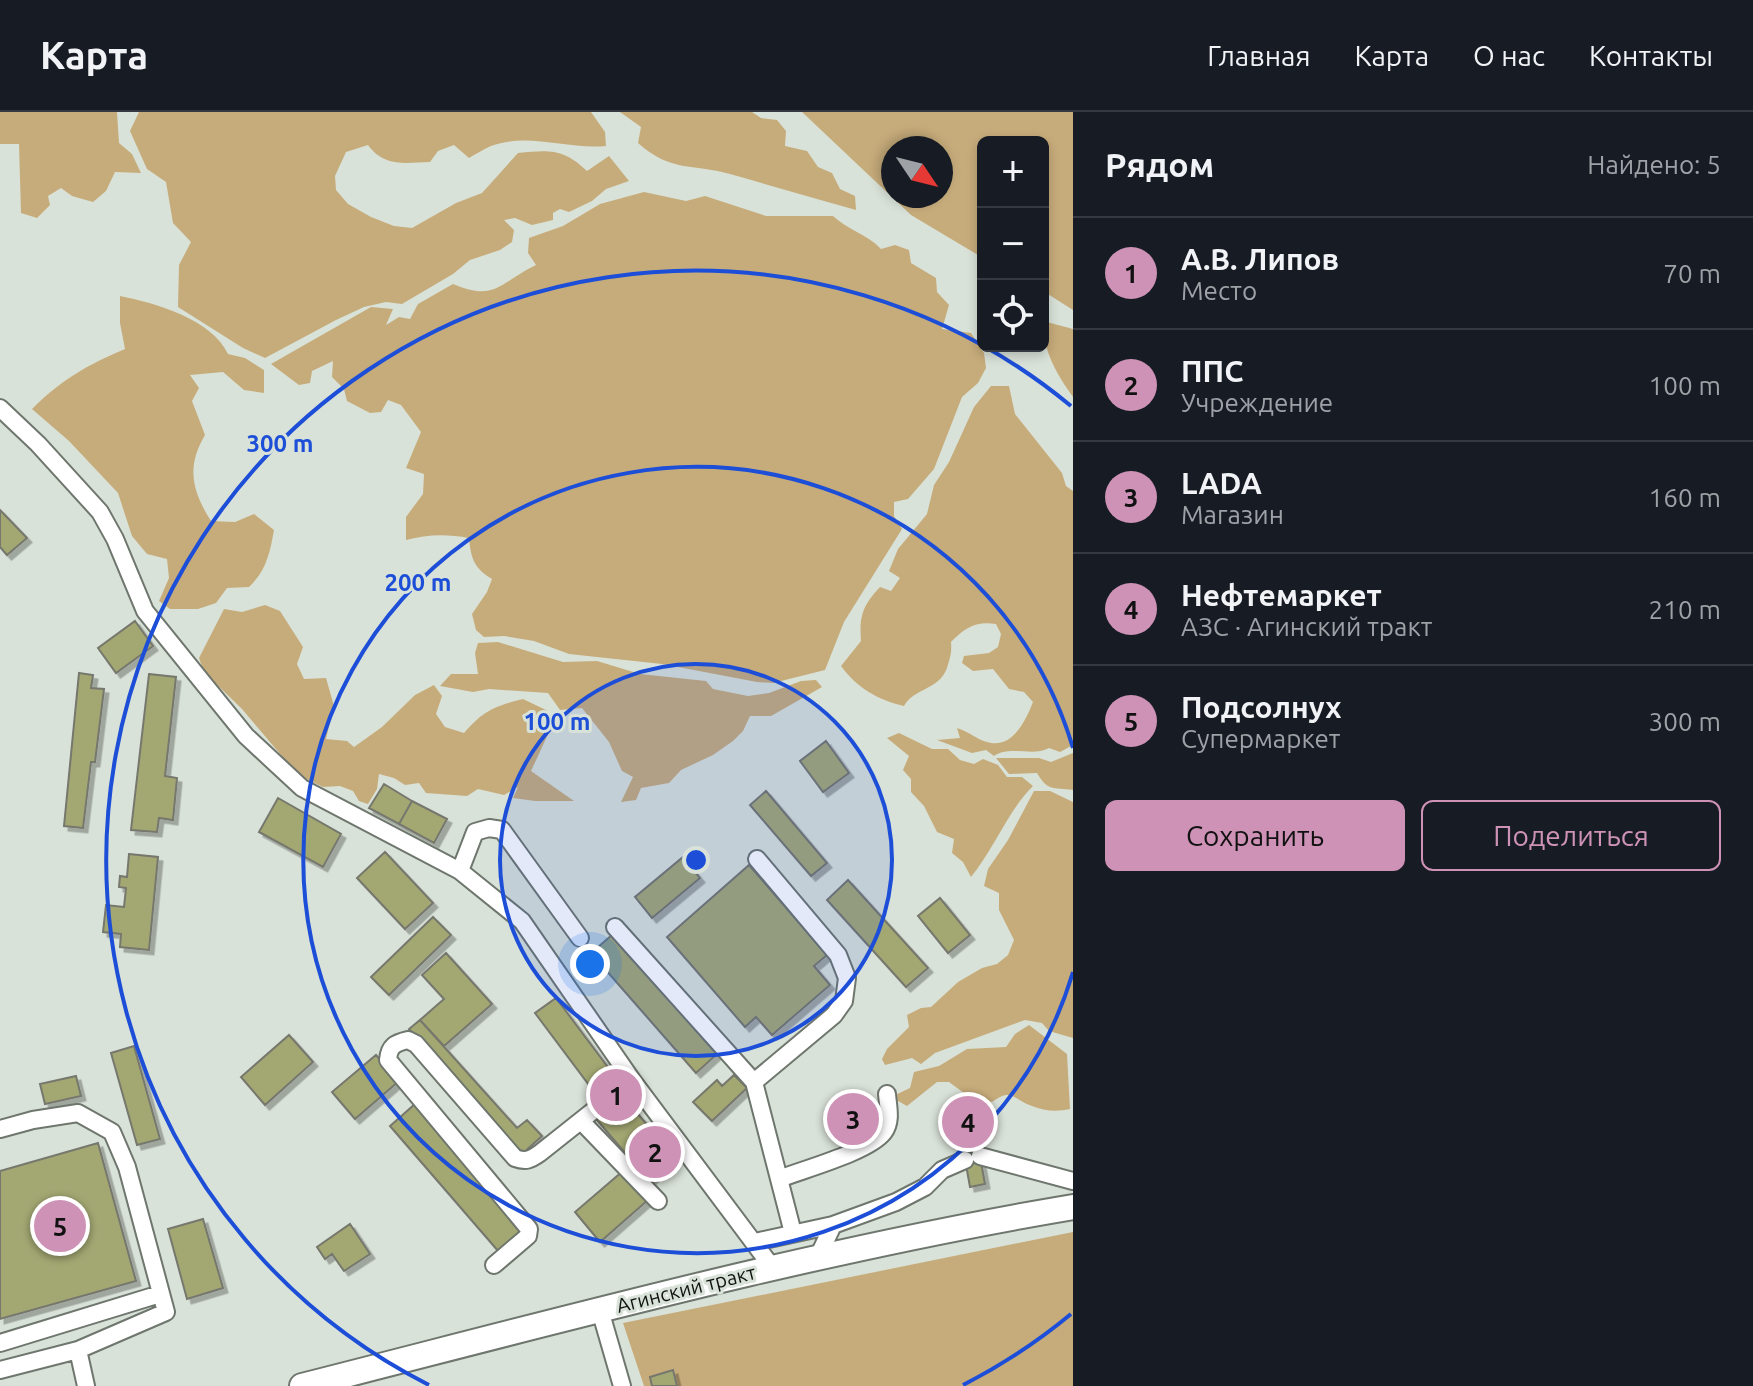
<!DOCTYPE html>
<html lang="ru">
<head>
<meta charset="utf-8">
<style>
	:root { --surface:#171b24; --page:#20242c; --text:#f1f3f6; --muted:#9ea1a6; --line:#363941; --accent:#cd92b6 }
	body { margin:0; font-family:Ubuntu,sans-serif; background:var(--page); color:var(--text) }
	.controls { position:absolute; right:24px; top:24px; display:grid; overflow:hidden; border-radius:12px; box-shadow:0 4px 12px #0003 }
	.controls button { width:72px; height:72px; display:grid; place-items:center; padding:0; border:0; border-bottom:2px solid var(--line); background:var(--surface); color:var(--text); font:40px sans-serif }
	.compass { position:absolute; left:881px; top:24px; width:72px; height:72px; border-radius:50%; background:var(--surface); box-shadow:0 4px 12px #0003; rotate:125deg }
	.you { position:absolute; left:590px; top:852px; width:28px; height:28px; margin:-20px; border:6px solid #fff; border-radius:50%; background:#1a73e8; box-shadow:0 0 0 12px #1a73e833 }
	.badge { display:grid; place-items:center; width:52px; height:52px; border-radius:50%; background:var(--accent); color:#111; font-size:26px; font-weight:700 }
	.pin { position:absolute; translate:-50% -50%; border:4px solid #fff; box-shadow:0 2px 8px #0006 }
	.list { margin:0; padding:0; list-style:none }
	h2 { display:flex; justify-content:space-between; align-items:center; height:104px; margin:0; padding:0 32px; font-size:34px }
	h2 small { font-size:26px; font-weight:400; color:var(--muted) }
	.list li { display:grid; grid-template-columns:52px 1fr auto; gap:24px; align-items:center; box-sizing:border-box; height:112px; padding:0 32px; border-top:2px solid var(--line) }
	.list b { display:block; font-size:30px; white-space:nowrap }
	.list p { margin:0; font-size:26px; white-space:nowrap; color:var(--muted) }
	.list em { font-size:26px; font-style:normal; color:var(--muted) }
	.actions { display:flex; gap:16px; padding:24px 32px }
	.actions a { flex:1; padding:18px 0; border:2px solid var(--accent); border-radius:12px; text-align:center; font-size:28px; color:var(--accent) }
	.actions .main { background:var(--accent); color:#111 }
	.icon { flex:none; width:44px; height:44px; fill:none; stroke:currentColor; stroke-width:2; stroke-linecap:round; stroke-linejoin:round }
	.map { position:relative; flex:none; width:1073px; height:1274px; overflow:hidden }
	header { display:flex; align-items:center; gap:48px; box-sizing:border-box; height:112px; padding:0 40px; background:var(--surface); border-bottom:2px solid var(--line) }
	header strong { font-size:38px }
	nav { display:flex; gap:44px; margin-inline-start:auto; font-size:28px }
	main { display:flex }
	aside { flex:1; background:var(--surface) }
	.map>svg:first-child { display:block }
	.forest { fill:#c7ac7b; fill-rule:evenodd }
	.building { fill:#a3a873; stroke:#76776d; stroke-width:2; filter:url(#shadow) }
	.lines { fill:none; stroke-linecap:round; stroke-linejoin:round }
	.minor-casing { stroke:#6e766d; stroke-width:20 }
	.highway-casing { stroke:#6e766d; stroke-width:28 }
	.minor { stroke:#fff; stroke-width:16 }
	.highway { stroke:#fff; stroke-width:24 }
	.ring { fill:none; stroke:#1d4ed8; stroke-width:4 }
	.labels { text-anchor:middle; stroke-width:6; stroke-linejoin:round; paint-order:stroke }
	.street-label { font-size:20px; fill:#0f120f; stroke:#d9e2d8 }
	.centre { fill:#1d4ed8; stroke:#d9e2d8; stroke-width:4 }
	.ring-label { font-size:24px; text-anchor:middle; font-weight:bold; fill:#1d4ed8; stroke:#d9e2d8; stroke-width:6; stroke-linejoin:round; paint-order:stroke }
</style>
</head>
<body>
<header>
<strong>Карта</strong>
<nav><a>Главная</a><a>Карта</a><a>О нас</a><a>Контакты</a></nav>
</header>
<main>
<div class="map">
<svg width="1073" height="1274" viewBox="0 0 1073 1274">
	<defs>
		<filter id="shadow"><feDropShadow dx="4.5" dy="4.5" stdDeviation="0" flood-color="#0004"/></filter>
	</defs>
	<rect width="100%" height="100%" fill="#d9e2d8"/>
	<path class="forest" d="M 0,0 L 117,0 L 119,31 L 132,42 L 141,61 L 115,60 L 106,79 L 93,90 L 72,84 L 61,76 L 48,84 L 50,93 L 37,106 L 21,101 L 19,32 L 0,32 Z
		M 139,0 L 591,0 L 605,20 L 606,34 C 568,38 528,20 491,34 C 484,37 476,42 469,46 L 454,33 L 438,39 L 430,50 C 404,51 384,55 368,33 L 346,40 L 335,64 L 336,78 L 348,92 L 371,105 L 394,114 L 412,116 L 456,91 L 482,81 L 518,41 C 549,38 563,36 587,59 L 609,44 L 629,69 L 606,77 L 592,89 L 569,100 L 560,97 L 553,101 L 553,108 L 532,113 L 515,106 L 504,108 L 514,118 L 512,130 L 500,138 L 470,148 L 453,162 L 402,192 L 386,190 L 364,195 L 336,208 L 265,246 L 243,236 L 178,195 L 179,153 L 191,130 L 173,111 L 166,70 L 147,57 L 130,19 Z
		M 620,0 L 752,0 L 761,6 L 777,8 L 786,19 L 785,34 L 807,39 L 818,55 L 832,61 L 840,77 L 855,84 L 856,98 C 814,86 772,74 730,62 C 691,51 672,61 638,31 L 641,15 Z
		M 802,0 L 1073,0 L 1073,198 L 1043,179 L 1043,30 L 983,30 L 983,146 L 911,103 ZM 893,36 L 941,36 L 941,84 L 893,84 Z
		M 644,80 L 686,89 L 705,84 L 766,104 L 833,104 C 848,118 867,122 881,137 L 895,133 L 909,138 L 911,151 L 936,166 L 937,180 L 949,193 L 942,217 L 971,221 L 984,241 L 986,256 L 978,271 L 962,285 L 934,357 L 908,387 L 894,390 L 894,404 L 902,417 L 844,510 L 825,558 L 773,571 L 757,570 L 662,552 L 569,542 L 534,529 L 504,524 L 484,525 L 476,518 L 472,502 L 487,480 L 492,467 C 474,456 471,447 469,426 C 447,422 428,422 406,428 L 406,405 L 423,382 L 424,362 L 406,356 L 421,320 L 401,293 L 388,288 L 381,300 L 370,301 L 347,289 L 344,277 L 332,265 L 333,249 L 312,259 L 310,271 L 299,273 L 271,252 L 371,195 L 393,197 L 386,213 L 399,205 L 410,207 L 418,192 L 453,172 C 495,190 499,171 536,153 L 528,141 L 529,126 L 563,114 L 600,92 Z
		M 120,184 C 155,191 212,207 228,242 L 245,246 L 264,258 L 264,281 L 244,278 L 223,260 L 190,263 L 199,276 L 192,289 L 205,323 C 186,355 192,379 211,409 L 235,410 L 254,402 L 274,418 C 270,441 266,459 249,475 L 227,476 L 216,491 L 198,497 L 170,497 L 159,489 L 169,466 L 167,447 L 147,442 L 132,424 L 118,381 L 69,329 L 32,297 C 61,268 87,253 125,237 L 120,211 Z
		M 1043,209 L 1073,217 L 1073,285 C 1056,261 1043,239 1043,209 Z
		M 991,274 L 1009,274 L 1015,302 L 1062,361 L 1066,374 L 1073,379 L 1073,633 L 1060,640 L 1049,636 C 1033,645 1010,633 994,644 L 986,638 L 972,641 L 937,628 L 960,626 L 957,616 C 968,619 978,628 987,630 C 1012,638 1026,608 1033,590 L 1024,580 L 1009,577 L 993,557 L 973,559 L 962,551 L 964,544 L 989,541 L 998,535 L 1001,522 L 996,512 C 975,509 965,516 951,530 C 952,541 950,546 947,556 C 939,578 914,576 904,594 C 878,588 857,576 841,554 L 861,529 C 859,504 863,493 880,475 L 891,479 L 900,466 L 889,459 L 898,437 L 927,402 L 934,373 L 949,350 L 974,295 Z
		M 265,493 L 280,499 L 303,535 L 297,552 L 304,567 L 326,566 L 334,594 L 326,627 L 347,629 L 354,635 L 382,615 L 415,583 L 434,573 L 442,584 L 436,602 L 445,615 L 464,621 C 483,599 494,594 523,587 L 548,599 L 550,618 L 531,659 L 574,689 L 535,689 L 513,686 L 518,675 L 504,683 L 478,677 L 467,684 L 426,681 L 419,671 L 405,673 L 394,666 L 379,662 L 377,677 L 368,692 L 359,689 L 353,679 L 340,674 L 323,675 L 298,663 L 242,597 L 204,560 L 199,546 L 224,497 L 242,500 Z
		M 498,530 L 563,550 L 597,549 L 640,562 L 706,569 L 713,577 L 748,584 L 769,581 L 801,569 L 816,568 L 822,575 L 771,604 L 750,604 L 743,619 L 733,629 L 713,643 L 681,658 L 669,671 L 641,676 L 636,688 L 621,690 L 633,665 L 622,659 L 609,630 L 582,596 L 560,598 L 548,581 L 489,577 L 473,580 L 440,574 L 451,562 L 478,562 L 475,541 L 478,531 Z
		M 899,621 L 932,637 L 948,637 L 960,648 L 974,652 L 983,647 L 998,653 L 1007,665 L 1022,665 L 1033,674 C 1009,697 994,737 971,765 L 963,750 L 952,741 L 954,727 L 937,720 L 924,694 L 911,680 L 911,667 L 903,658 L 909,644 L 887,626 Z
		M 1073,641 L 1073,678 C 1053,675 1048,680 1037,661 L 1009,662 L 996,646 L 1039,646 L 1051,650 Z
		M 1034,679 L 1050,679 L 1073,690 L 1073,926 L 1049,919 L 1042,911 L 1025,908 L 935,941 L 921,952 L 912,946 L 885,953 L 882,947 L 887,937 L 909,915 L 907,903 L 921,896 L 931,895 L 958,870 L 982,856 L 997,852 L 1008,843 L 1014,828 L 999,798 L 999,781 L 984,774 L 988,757 L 1008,728 Z
		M 1029,913 L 1067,942 L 1070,997 C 1057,1000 1044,999 1032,994 C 1013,988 1013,975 992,990 L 964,981 L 949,970 L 937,970 L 907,994 L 891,985 L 910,976 L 914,960 L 939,954 L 967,937 L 1006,935 L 1015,922 Z
		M 1073,1120 L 1073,1274 L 644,1274 L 623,1211 Z"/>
	<path class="building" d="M 0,398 L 27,426 L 7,443 L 0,435 Z
		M 135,509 L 153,534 L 116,561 L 98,536 Z
		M 79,561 L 93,563 L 91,576 L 104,577 L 95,650 L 91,650 L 83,716 L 64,714 Z
		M 149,562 L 176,565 L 165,664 L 177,666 L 173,708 L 159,706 L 157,720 L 131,718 Z
		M 826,629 L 849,661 L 823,680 L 800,649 Z
		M 384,672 L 412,689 L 399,712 L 369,696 Z
		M 766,679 L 827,751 L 811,764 L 750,693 Z
		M 278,686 L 341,722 L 323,755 L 259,720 Z
		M 412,689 L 447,707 L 434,731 L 399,712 Z
		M 385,740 L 433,791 L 405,817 L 357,766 Z
		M 129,742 L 158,745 L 149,838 L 120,835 L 121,822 L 103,820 L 106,793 L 124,795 L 126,776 L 119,775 L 120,764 L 127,765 Z
		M 683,745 L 700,766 L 652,806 L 635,785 Z
		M 749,753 L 827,843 L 814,854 L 830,873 L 772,923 L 756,905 L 745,915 L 667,825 Z
		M 848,768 L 928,856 L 906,875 L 827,788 Z
		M 940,786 L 970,823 L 948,841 L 918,804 Z
		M 433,805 L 451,823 L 389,883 L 371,865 Z
		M 612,823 L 717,942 L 696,961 L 591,841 Z
		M 446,841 L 492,892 L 444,934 L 420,908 L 444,887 L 422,863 Z
		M 556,886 L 619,970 L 598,985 L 535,901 Z
		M 420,908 L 517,1016 L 527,1008 L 542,1024 L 521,1043 L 409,917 Z
		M 289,923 L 313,950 L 265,993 L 241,965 Z
		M 134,934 L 160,1027 L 137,1033 L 111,941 Z
		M 376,943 L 399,969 L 355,1007 L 332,980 Z
		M 734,963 L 747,976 L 712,1009 L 693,990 L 717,968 L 722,974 Z
		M 76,964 L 81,984 L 45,992 L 40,972 Z
		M 623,985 L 676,1046 L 649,1069 L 597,1008 Z
		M 865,987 L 874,1016 L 841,1027 L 832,998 Z
		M 415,992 L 524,1118 L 499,1140 L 390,1014 Z
		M 980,1000 L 983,1015 L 955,1020 L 952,1005 Z
		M 975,1017 L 985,1072 L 970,1075 L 960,1019 Z
		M 98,1031 L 136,1169 L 0,1207 L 0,1059 Z
		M 623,1059 L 648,1088 L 600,1130 L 575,1100 Z
		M 203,1107 L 223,1176 L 187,1187 L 168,1117 Z
		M 350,1112 L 370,1142 L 344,1159 L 332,1142 L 325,1147 L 317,1135 Z
		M 673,1258 L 677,1274 L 652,1274 L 650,1265 Z"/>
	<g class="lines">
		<defs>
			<path id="minor" d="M 0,296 L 38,332 L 100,400 L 115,427 L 145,499 L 246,624 L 302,676 L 460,759 L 522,809 L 632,968 L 772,1155
				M 460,759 L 475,720 L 489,716 L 502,718 L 580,826
				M 615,815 L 754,970 L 793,1121
				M 754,970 L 834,903 L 844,889 L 847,866 L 838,843 L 757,747
				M 581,1009 L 658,1089
				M 0,1017 L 33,1008 L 78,1001 L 112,1020 L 127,1055 L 166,1200 L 78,1238 L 86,1274
				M 980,1044 L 1073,1069
				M 779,1067 C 804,1057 869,1040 884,1020 C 892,1009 888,995 887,982
				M 755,1130 L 833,1113
				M 818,1145 L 833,1113 L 896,1090 L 925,1075 L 942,1058 L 965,1048
				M 494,1153 L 528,1124 L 529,1117 L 388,948 C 389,934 395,931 408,928 L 416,932 L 515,1046 C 526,1050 530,1048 540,1041 L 632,968
				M 600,1198 L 622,1274
				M 0,1231 L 160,1182
				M 0,1258 L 78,1238"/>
			<path id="highway" d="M 302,1274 C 558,1209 812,1139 1073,1095"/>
		</defs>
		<use href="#minor" class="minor-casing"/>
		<use href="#highway" class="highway-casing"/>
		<use href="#minor" class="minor"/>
		<use href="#highway" class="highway"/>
	</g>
	<circle cx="696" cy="748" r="196" fill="#1d4ed8" fill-opacity=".12"/>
	<g class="ring">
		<circle cx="696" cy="748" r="196"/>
		<path d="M1073 860A393 393 0 1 1 1073 636"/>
		<path d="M1071 1202A589 589 0 0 1 963 1273M429 1273A589 589 0 1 1 1071 294"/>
	</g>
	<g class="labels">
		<g class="street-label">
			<text transform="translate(686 1177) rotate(-14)" y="7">Агинский тракт</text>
		</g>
	</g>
	<circle cx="696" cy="748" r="12" class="centre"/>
	<g class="ring-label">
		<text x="280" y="340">300 m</text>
		<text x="418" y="479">200 m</text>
		<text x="557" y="618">100 m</text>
	</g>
</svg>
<div class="controls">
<button>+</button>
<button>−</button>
<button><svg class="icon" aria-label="locate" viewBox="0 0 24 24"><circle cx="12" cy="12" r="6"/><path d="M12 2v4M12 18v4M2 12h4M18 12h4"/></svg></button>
</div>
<svg class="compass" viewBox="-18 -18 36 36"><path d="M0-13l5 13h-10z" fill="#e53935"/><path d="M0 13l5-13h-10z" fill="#9ea1a6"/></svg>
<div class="you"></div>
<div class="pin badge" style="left:616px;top:983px">1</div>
<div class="pin badge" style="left:655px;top:1040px">2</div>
<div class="pin badge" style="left:853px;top:1007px">3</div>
<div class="pin badge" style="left:968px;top:1010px">4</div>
<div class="pin badge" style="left:60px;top:1114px">5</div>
</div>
<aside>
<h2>Рядом<small>Найдено: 5</small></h2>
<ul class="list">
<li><span class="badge">1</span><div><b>А.В. Липов</b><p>Место</p></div><em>70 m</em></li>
<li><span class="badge">2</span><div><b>ППС</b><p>Учреждение</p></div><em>100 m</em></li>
<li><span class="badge">3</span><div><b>LADA</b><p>Магазин</p></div><em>160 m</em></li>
<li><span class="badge">4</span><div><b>Нефтемаркет</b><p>АЗС · Агинский тракт</p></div><em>210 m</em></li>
<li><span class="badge">5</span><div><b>Подсолнух</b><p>Супермаркет</p></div><em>300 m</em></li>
</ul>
<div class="actions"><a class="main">Сохранить</a><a>Поделиться</a></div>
</aside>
</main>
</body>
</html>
